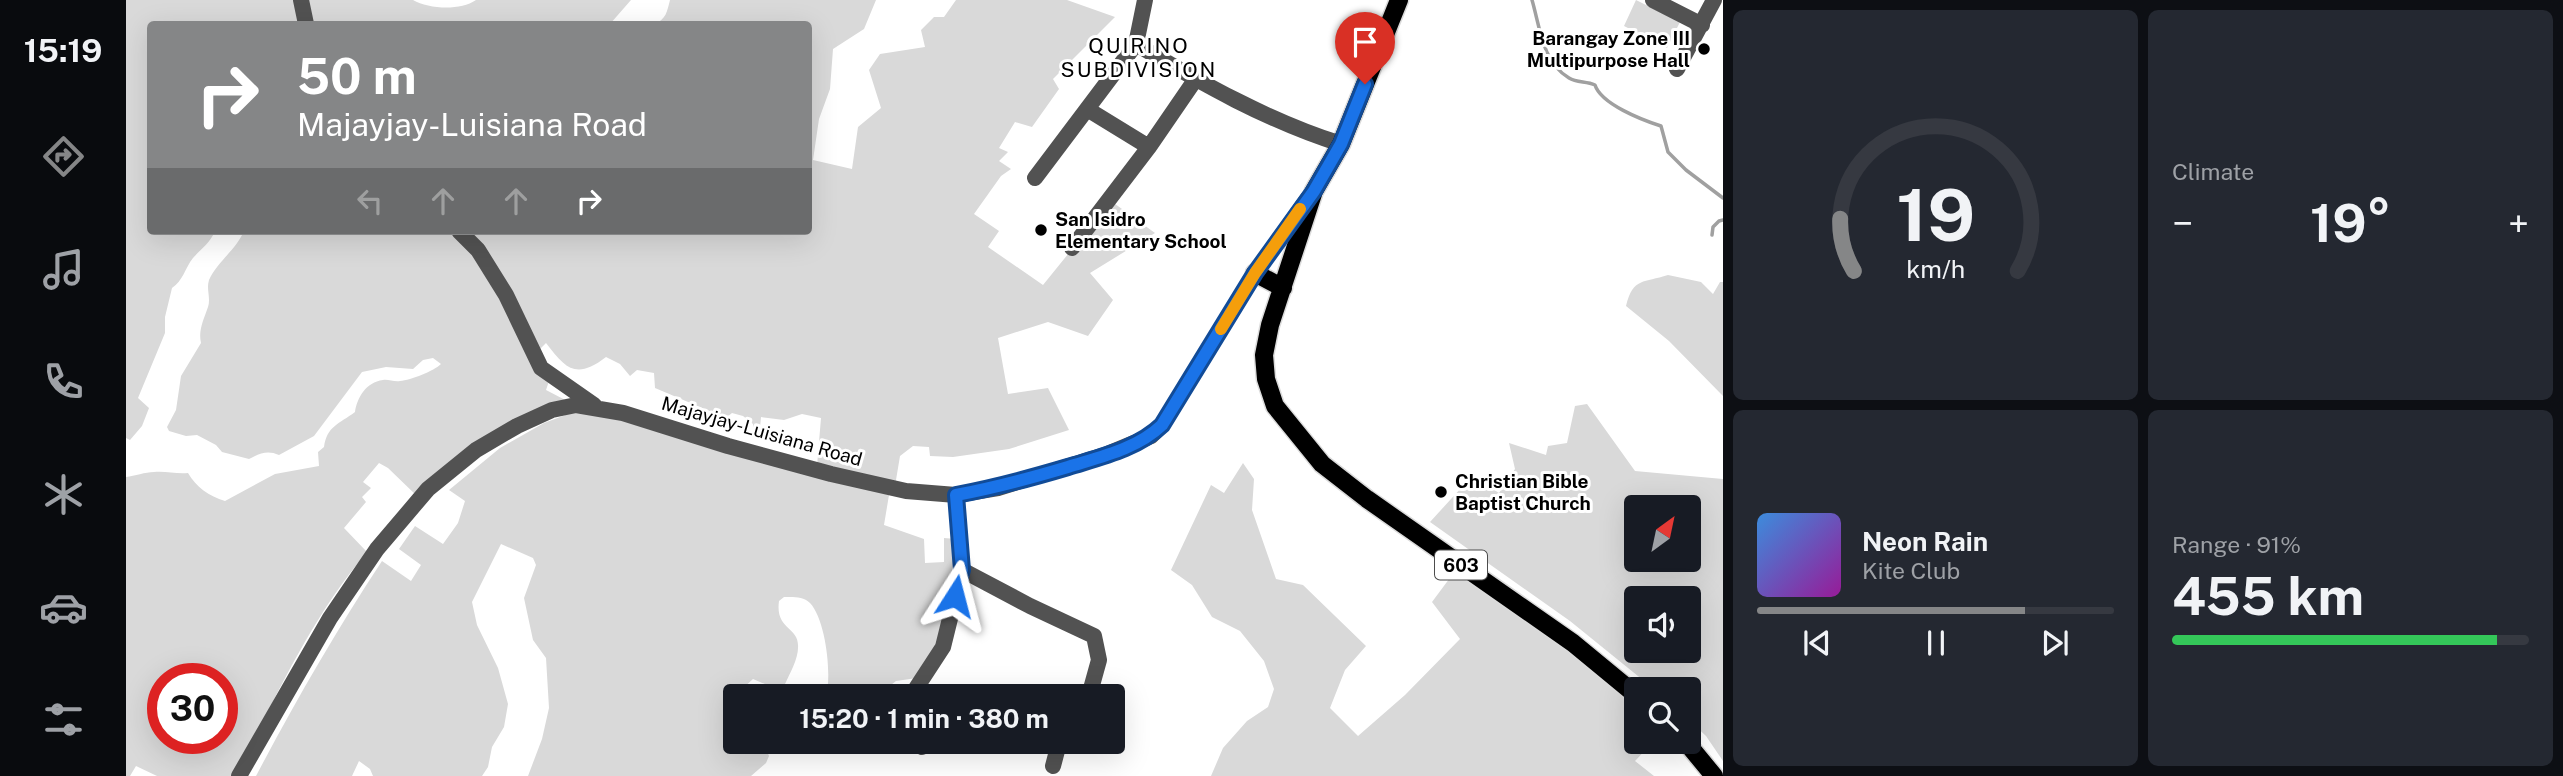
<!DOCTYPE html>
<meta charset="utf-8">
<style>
body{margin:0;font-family:"Public Sans",sans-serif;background:#242831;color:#f1f3f6;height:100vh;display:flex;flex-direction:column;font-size:26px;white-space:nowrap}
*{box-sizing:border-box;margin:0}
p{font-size:23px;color:#9ea1a6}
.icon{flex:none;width:38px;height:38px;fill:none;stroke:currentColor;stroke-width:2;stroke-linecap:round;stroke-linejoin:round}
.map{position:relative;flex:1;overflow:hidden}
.side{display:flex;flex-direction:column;gap:10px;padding:10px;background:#0d0f14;width:840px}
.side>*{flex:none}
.guide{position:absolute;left:21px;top:21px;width:665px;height:214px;border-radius:7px;box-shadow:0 7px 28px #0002;background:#858687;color:#fff;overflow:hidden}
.needle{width:46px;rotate:33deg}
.fabs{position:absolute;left:1498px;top:495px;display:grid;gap:14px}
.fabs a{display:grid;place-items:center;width:77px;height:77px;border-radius:7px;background:#171b24;box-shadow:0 7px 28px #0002;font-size:35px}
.speed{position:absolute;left:21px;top:663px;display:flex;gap:14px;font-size:35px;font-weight:700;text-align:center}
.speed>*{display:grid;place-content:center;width:91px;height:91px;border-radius:50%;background:#171b24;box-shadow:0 7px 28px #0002;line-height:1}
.speed .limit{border:10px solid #d22;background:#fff;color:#111}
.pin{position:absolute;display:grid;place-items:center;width:60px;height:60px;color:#fff;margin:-72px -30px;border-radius:50% 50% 50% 0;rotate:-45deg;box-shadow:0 0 7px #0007}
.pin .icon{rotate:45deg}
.me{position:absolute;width:77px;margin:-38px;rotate:9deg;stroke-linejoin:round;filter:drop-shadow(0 0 5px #0008)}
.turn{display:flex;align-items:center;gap:24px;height:147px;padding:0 35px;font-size:32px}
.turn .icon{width:91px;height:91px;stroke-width:2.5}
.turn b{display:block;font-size:49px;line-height:60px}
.lanes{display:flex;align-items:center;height:66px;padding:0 35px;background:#0003;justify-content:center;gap:35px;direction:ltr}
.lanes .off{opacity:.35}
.big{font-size:52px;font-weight:700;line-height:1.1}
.side .widget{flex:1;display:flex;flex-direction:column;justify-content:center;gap:10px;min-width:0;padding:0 24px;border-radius:10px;background:#242831}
.side .dial{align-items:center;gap:0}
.dial svg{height:182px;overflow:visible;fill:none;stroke:#363941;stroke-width:7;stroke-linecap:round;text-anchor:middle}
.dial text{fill:#f1f3f6;stroke:none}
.song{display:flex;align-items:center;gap:21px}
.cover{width:84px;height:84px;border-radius:10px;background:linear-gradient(135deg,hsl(210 70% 55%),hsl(300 70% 35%))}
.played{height:7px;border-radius:4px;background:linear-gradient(90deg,#858687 75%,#363941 75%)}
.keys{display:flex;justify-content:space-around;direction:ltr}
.heat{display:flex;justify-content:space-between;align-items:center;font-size:38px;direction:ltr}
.charge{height:10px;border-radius:5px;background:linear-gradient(90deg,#34c759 91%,#363941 0)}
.side .tiles{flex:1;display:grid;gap:10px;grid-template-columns:repeat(2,1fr)}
.trip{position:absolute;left:597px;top:684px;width:402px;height:70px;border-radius:7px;background:#171b24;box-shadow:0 7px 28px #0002;font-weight:700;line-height:70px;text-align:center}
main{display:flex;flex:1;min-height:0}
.tabs{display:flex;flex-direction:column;width:126px;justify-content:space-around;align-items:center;background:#090b0e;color:#9ea1a6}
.tabs .icon{width:49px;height:49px}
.tabs .selected{color:#858687}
.tabs b{font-size:32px;color:#f1f3f6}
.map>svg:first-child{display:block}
.green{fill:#d9d9d9;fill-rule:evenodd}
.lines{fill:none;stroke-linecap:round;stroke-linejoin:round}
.stream{stroke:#a0a0a0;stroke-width:3.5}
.major-casing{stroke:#dbdbdb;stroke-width:21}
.minor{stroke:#525252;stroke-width:16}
.major{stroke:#000;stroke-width:18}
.route-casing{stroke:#114b97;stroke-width:18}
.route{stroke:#1a73e8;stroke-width:12}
.slow{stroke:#f59e0b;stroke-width:12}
.poi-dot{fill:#000;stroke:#fff;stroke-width:2.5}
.labels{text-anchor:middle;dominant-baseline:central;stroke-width:6;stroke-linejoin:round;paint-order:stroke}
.shield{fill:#fff;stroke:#4c4c4c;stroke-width:2}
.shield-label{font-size:18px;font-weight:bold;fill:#000}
.poi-label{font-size:19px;font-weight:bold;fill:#000;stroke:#fff;text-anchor:start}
.street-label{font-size:19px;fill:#000;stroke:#fff}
.neighbourhood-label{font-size:21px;letter-spacing:2px;fill:#000;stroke:#fff}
</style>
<main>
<nav class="tabs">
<b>15:19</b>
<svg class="icon selected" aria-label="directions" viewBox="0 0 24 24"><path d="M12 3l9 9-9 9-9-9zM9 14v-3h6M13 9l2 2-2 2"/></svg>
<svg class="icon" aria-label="music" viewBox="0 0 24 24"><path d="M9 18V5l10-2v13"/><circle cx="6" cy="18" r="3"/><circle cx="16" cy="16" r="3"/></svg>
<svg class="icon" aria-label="phone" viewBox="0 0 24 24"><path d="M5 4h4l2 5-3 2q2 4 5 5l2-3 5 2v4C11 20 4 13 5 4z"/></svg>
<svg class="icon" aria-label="climate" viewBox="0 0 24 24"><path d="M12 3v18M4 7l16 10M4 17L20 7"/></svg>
<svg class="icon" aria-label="car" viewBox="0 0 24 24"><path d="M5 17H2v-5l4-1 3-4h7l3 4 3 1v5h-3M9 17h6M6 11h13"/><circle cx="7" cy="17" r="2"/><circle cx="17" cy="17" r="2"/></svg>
<svg class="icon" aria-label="filters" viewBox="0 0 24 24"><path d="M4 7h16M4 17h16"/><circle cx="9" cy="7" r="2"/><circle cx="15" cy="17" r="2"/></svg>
</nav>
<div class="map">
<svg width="1597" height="776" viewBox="0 0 1597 776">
<rect width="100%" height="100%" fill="#fff"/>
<!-- green -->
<path class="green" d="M0 0H287C303 9 334 11 350 0H505L484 24H24V231H89C84 243 75 249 67 258 59 268 57 281 46 288L39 317V333L12 398 23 408 16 426 4 440 0 438Z
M544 0H750L738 29 707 49 704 89 693 119 687 160 726 169 732 127 755 108 743 70 754 54 799 47 795 30 808 17H818L830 0H941L989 17 927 79 933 89 906 127 889 122 873 148 882 152 873 161 885 169 875 176 848 214 873 231 862 247 917 285 985 201 1029 233 964 273 987 300 962 336 922 322 872 338 882 394 922 388 943 430 883 449 827 457 804 456 803 447 787 446 774 456 769 486 691 466 695 418 676 414 658 420 635 417 634 428H627V424L617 416 606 413 600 418 529 388 528 373 511 370 504 376 494 364 480 357C450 380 440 369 420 343L405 358 423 381 420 390 445 403 420 410 292 497 262 468 253 463 237 482 245 488 236 497 240 502 218 528 241 552C184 619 149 699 109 776H31L10 766 4 776H0V477C9 476 19 472 28 472 40 471 50 474 62 473 70 487 83 496 99 501L149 474 193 466 192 452 198 447C201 426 213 424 229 412 231 398 240 382 257 380 262 379 268 382 274 381 285 380 308 371 315 364L307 358 297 360 287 369 260 367 236 372 188 436 153 455C142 450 134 453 123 459L96 452 90 445 71 435 60 436 43 431 41 427 50 410 55 376 75 343C72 330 78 319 82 307 85 298 80 289 83 280 91 262 110 250 118 231H682V24H529C540 19 541 12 544 0ZM37 679H96V738H37Z
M1510 0 1554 22 1541 48 1498 26Z
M1542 275 1575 282 1587 294 1594 282H1597V396L1543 341 1500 306C1507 277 1518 283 1542 275Z
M1461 404 1509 471 1597 479V761L1580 736 1563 720V690L1528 689 1444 621 1304 522 1346 476 1373 493 1389 469 1383 443 1420 455 1422 446 1441 443 1449 406ZM1510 508H1563V560H1510ZM1510 598H1563V651H1510Z
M445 413 480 414 763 495 758 525 798 539 799 563 818 562V538L830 539 825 579 813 642 791 678 770 681 751 696H700C706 676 700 620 684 603 677 596 667 597 658 597L653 601C649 629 672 627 672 645 673 658 664 673 659 684L648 688 627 679 615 690 613 696H609V742H637L643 756 640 763 625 776H402L416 739 423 708 420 658 407 640 398 598 410 565 407 558 375 544 346 602 351 625 372 668 382 704 378 727 366 747 362 767 356 776H247L244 769 233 761 226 776H130C169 702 210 631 256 561L285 581 295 565 273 549 289 526 317 544 332 523 339 501 323 490 374 448 418 423Z
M1117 463 1128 479 1126 510 1150 579 1177 585 1240 646 1219 670 1204 708 1232 736 1279 695 1334 639 1306 602 1335 563 1510 698V742H1527L1509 761 1528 776H1085L1097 748 1121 721 1142 707 1148 689 1138 661 1114 631 1086 617 1066 585 1045 570 1085 485 1098 493Z"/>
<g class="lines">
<!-- stream -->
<path class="stream" d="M1406 0C1414 27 1416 62 1443 78 1451 83 1460 81 1469 85 1475 104 1516 120 1535 126L1542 152 1560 170 1597 198
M1586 235 1587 227 1593 221 1597 220"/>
<defs>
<path id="major" d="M1273 0 1215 144 1188 191 1144 325 1138 355 1140 379 1149 406 1196 464 1241 499 1447 643 1510 695
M1129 273 1157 288
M1560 742 1588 776"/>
</defs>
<!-- major casing -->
<use href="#major" class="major-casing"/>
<!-- minor -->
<path class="minor" d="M175 0 180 24
M1527 0 1576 25
M1010 44C1075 83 1142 121 1215 144
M1551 69 1588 0
M961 109 1023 147
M909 178 1010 44 1019 0
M333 231 352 250 380 295 415 368 468 405
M946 248 1023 147 1069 80
M836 570 904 606 968 636 973 660 963 696
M785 696 817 647 836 570 830 495
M796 747 798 742
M927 766 932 747 937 742
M113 776 204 618 251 549 302 489 350 450 391 426 426 410 450 405 497 413 602 446 705 474 780 491 830 495 872 488 979 455 1025 436 1036 425 1129 273 1182 198"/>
<!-- major -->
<use href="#major" class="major"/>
</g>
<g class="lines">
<defs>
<path id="route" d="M829 596 836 570 830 495C868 488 905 478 942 467 974 457 1011 449 1036 425L1129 273 1188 191 1215 144 1239 84"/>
</defs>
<!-- route casing -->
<use href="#route" class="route-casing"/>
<!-- route -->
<use href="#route" class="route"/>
<!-- slow -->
<path class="slow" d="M1095 329 1129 273 1174 209"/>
</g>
<!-- markers -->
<g class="poi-dot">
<circle cx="1578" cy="49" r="7"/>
<circle cx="915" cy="230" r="7"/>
<circle cx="1315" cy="492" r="7"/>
</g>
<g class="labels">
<!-- shield labels -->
<rect class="shield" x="1309" y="550.5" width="52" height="29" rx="5"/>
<g class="shield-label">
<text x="1335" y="565">603</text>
</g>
<!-- poi labels -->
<g class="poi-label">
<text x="1564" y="38" text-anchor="end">Barangay Zone III<tspan x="1564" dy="22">Multipurpose Hall</tspan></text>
<text x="929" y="219">San Isidro<tspan x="929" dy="22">Elementary School</tspan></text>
<text x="1329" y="481">Christian Bible<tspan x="1329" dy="22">Baptist Church</tspan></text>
</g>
<!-- street labels -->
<g class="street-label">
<text transform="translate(636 431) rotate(16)">Majayjay-Luisiana Road</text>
</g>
<!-- neighbourhood labels -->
<g class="neighbourhood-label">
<text x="1013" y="45">QUIRINO<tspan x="1013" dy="24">SUBDIVISION</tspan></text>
</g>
</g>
</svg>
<div class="fabs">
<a><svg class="needle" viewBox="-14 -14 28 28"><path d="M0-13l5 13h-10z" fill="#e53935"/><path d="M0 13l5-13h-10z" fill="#9ea1a6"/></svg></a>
<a><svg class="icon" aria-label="sound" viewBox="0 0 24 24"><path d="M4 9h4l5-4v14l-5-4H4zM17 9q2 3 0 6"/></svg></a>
<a><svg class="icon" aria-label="search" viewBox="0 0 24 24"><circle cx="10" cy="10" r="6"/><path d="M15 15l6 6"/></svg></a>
</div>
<div class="speed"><div class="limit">30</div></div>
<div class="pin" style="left:1239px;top:84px;background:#d93025"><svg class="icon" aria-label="arrive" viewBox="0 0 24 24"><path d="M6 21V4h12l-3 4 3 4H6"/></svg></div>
<svg class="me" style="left:829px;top:596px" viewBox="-20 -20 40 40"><path d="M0-17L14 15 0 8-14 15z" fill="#1a73e8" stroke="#fff" stroke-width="4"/></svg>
<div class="trip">15:20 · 1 min · 380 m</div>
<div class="guide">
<div class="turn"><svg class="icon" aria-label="right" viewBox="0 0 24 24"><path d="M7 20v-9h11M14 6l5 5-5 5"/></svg><div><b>50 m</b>Majayjay-Luisiana Road</div></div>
<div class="lanes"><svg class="icon off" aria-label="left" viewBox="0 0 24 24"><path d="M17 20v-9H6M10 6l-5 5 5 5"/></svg><svg class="icon off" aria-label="ahead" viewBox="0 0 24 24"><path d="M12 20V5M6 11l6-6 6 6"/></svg><svg class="icon off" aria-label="ahead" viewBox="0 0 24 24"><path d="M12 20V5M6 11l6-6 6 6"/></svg><svg class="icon" aria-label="right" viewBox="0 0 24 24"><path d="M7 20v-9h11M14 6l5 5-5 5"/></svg></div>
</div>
</div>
<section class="side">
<div class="tiles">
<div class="widget dial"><svg viewBox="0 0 100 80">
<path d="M14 69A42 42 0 1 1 86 69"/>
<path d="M14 69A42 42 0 0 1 8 46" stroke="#858687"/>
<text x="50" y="56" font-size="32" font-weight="700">19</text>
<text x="50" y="72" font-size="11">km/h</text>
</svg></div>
<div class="widget"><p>Climate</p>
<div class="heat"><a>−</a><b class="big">19°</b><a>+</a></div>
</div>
<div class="widget">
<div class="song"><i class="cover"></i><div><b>Neon Rain</b><p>Kite Club</p></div></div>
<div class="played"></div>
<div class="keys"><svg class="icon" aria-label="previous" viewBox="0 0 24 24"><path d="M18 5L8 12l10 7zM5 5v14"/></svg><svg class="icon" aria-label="pause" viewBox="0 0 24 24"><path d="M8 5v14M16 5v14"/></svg><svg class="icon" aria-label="next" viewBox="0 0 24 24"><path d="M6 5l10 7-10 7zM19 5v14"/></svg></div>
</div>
<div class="widget"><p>Range · 91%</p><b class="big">455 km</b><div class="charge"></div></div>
</div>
</section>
</main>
